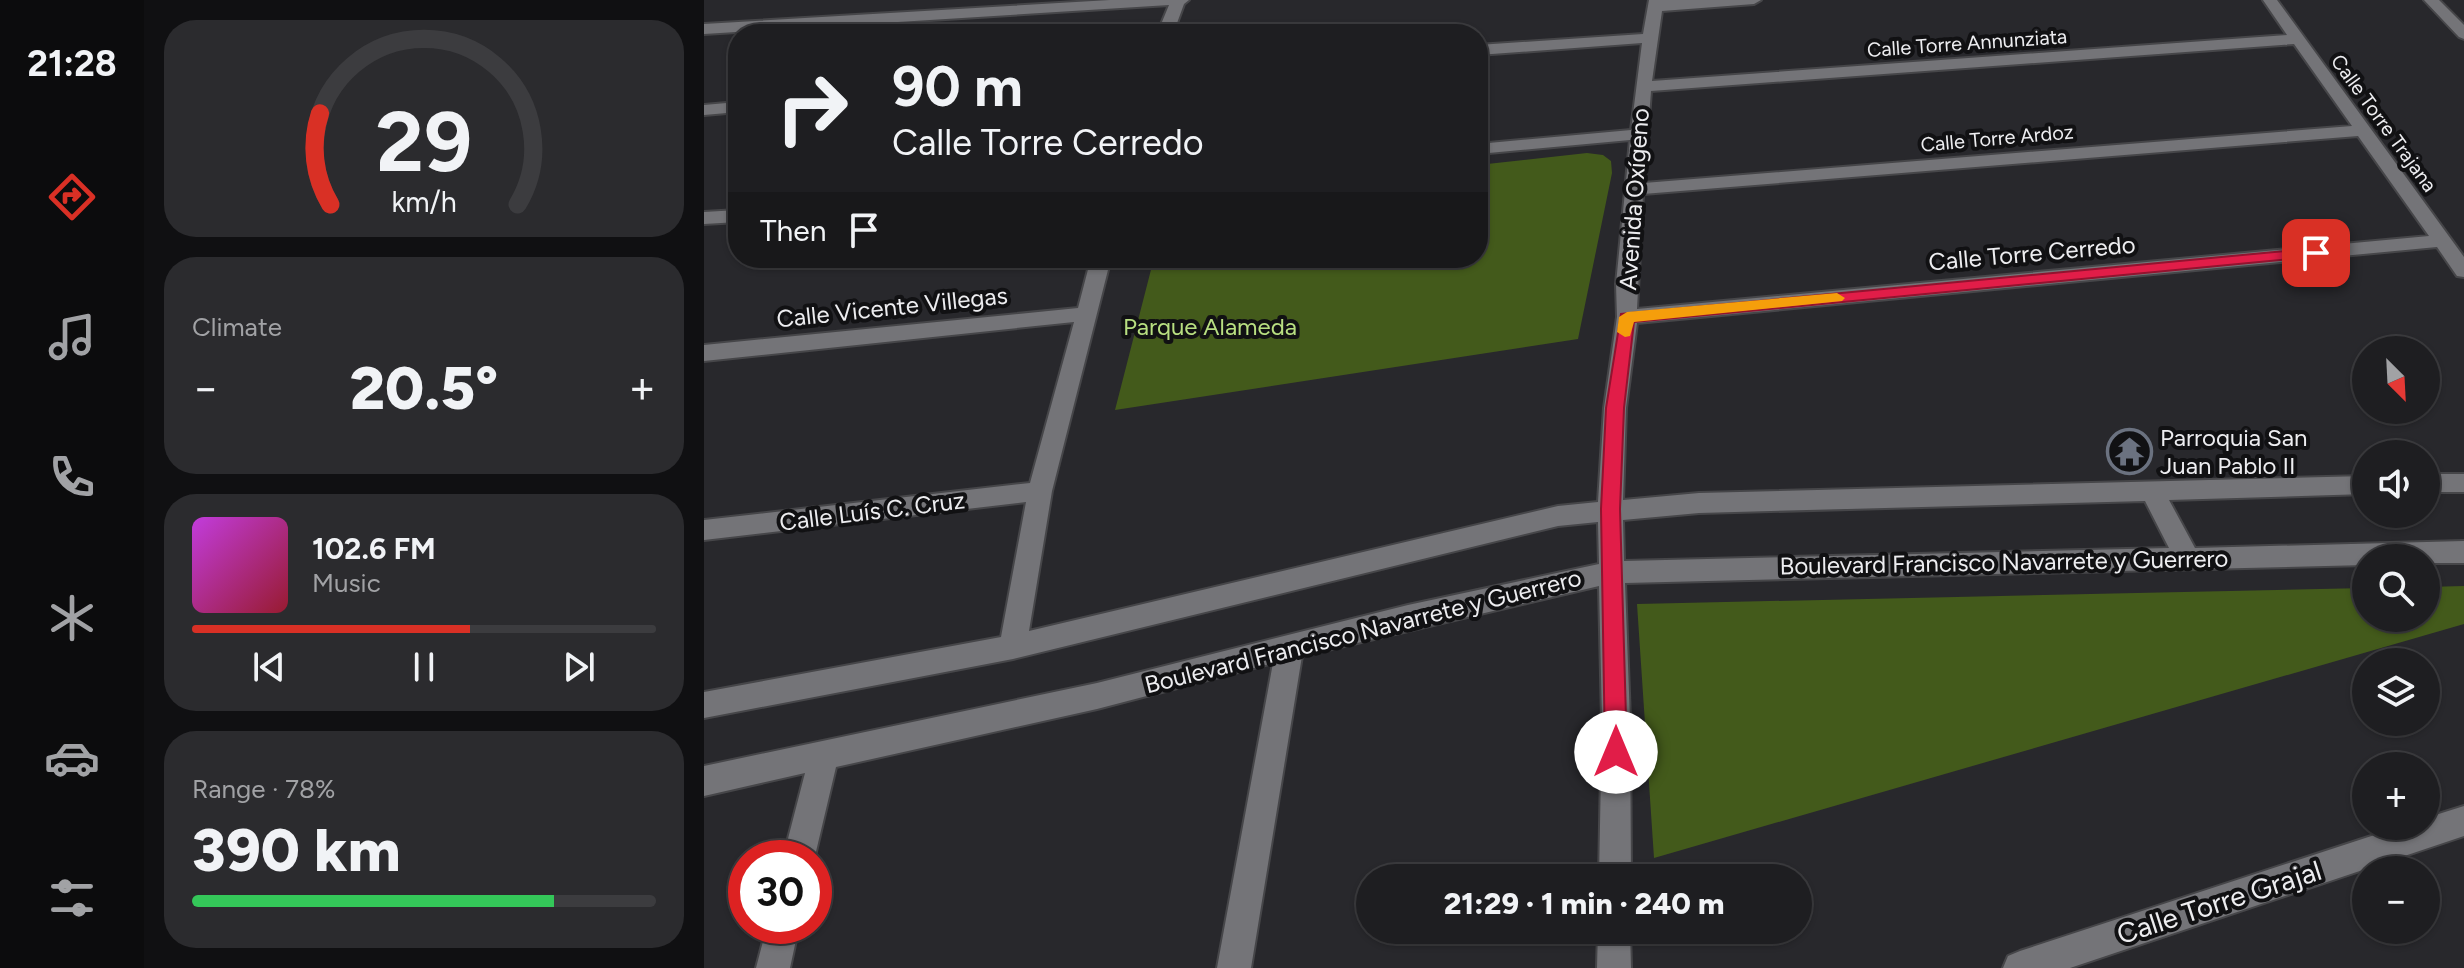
<!DOCTYPE html>
<meta charset="utf-8">
<style>
body{margin:0;font-family:Figtree,sans-serif;background:#2b2b2e;color:#f1f3f6;height:100vh;display:flex;flex-direction:column;font-size:30px;white-space:nowrap}
*{box-sizing:border-box;margin:0}
p{font-size:26px;color:#a1a2a5}
.icon{flex:none;width:44px;height:44px;fill:none;stroke:currentColor;stroke-width:2;stroke-linecap:round;stroke-linejoin:round}
.map{position:relative;flex:1;overflow:hidden}
.panel{display:flex;flex-direction:column;gap:20px;padding:20px;background:#101012;width:560px}
.panel>*{flex:none}
.top-card{position:absolute;left:24px;top:24px;width:760px;height:244px;border-radius:32px;box-shadow:0 2px 6px #0004,0 0 0 2px #3c3c3f;background:#1e1e21;color:#f1f3f6;overflow:hidden}
.needle{width:52px;rotate:156deg}
.tools{position:absolute;left:1648px;top:336px;display:grid;gap:16px}
.tools a{display:grid;place-items:center;width:88px;height:88px;border-radius:50%;background:#1e1e21;box-shadow:0 2px 6px #0004,0 0 0 2px #3c3c3f;font-size:40px}
.speed{position:absolute;left:24px;top:840px;display:flex;gap:16px;font-size:40px;font-weight:700;text-align:center}
.speed>*{display:grid;place-content:center;width:104px;height:104px;border-radius:50%;background:#1e1e21;box-shadow:0 2px 6px #0004,0 0 0 2px #3c3c3f;line-height:1}
.speed .limit{border:12px solid #d22;background:#fff;color:#111}
.pin{position:absolute;display:grid;place-items:center;width:68px;height:68px;color:#fff;margin:-34px;border-radius:16px;box-shadow:0 4px 12px #0006}
.me{position:absolute;width:88px;margin:-44px;rotate:0deg;stroke-linejoin:round;filter:drop-shadow(0 0 6px #0008)}
.turn{display:flex;align-items:center;gap:28px;height:168px;padding:0 32px;font-size:36px}
.turn .icon{width:104px;height:104px;stroke-width:2.5}
.turn b{display:block;font-size:56px;line-height:68px}
.then{display:flex;align-items:center;height:76px;padding:0 32px;background:#0003;gap:16px;font-size:30px}
.big{font-size:60px;font-weight:800;line-height:1.1}
.panel .tile{flex:1;display:flex;flex-direction:column;justify-content:center;gap:12px;min-width:0;padding:0 28px;border-radius:32px;background:#2b2b2e}
.panel .dial{align-items:center;gap:0}
.dial svg{height:208px;overflow:visible;fill:none;stroke:#3c3c3f;stroke-width:7;stroke-linecap:round;text-anchor:middle}
.dial text{fill:#f1f3f6;stroke:none}
.song{display:flex;align-items:center;gap:24px}
.cover{width:96px;height:96px;border-radius:12px;background:linear-gradient(135deg,hsl(290 70% 55%),hsl(350 70% 35%))}
.played{height:8px;border-radius:4px;background:linear-gradient(90deg,#d93025 60%,#3c3c3f 60%)}
.keys{display:flex;justify-content:space-around;direction:ltr}
.heat{display:flex;justify-content:space-between;align-items:center;font-size:44px;direction:ltr}
.charge{height:12px;border-radius:6px;background:linear-gradient(90deg,#34c759 78%,#3c3c3f 0)}
.trip{position:absolute;left:652px;top:864px;width:456px;height:80px;border-radius:40px;background:#1e1e21;box-shadow:0 2px 6px #0004,0 0 0 2px #3c3c3f;font-weight:800;line-height:80px;text-align:center}
main{display:flex;flex:1;min-height:0}
.dock{display:flex;flex-direction:column;width:144px;justify-content:space-around;align-items:center;background:#0c0c0d;color:#a1a2a5}
.dock .icon{width:56px;height:56px}
.dock .active{color:#d93025}
.dock b{font-size:36px;color:#f1f3f6}
.map>svg:first-child{display:block}
.green{fill:#435a1b}
.lines{fill:none;stroke-linecap:round;stroke-linejoin:round}
.minor-casing{stroke:#464649;stroke-width:4}
.minor{fill:#747478;fill-rule:evenodd}
.route{fill:#e11d48;stroke:#92132f;stroke-width:2}
.slow{fill:#f59e0b}
.labels{text-anchor:middle;dominant-baseline:central;stroke-width:8;stroke-linejoin:round;paint-order:stroke}
.far-street-label{font-size:20px;fill:#ededf0;stroke:#111113}
.street-label{font-size:24px;fill:#ededf0;stroke:#111113}
.park-label{font-size:24px;fill:#b8df81;stroke:#111113}
.poi-label{font-size:24px;fill:#ededf0;stroke:#111113;text-anchor:start}
.near-street-label{font-size:28px;fill:#ededf0;stroke:#111113}
</style>
<main>
<nav class="dock">
<b>21:28</b>
<svg class="icon active" aria-label="directions" viewBox="0 0 24 24"><path d="M12 3l9 9-9 9-9-9zM9 14v-3h6M13 9l2 2-2 2"/></svg>
<svg class="icon" aria-label="music" viewBox="0 0 24 24"><path d="M9 18V5l10-2v13"/><circle cx="6" cy="18" r="3"/><circle cx="16" cy="16" r="3"/></svg>
<svg class="icon" aria-label="phone" viewBox="0 0 24 24"><path d="M5 4h4l2 5-3 2q2 4 5 5l2-3 5 2v4C11 20 4 13 5 4z"/></svg>
<svg class="icon" aria-label="climate" viewBox="0 0 24 24"><path d="M12 3v18M4 7l16 10M4 17L20 7"/></svg>
<svg class="icon" aria-label="car" viewBox="0 0 24 24"><path d="M5 17H2v-5l4-1 3-4h7l3 4 3 1v5h-3M9 17h6M6 11h13"/><circle cx="7" cy="17" r="2"/><circle cx="17" cy="17" r="2"/></svg>
<svg class="icon" aria-label="filters" viewBox="0 0 24 24"><path d="M4 7h16M4 17h16"/><circle cx="9" cy="7" r="2"/><circle cx="15" cy="17" r="2"/></svg>
</nav>
<section class="panel">
<div class="tile dial"><svg viewBox="0 0 100 80">
<path d="M14 69A42 42 0 1 1 86 69"/>
<path d="M14 69A42 42 0 0 1 10 34" stroke="#d93025"/>
<text x="50" y="56" font-size="32" font-weight="700">29</text>
<text x="50" y="72" font-size="11">km/h</text>
</svg></div>
<div class="tile"><p>Climate</p>
<div class="heat"><a>−</a><b class="big">20.5°</b><a>+</a></div>
</div>
<div class="tile">
<div class="song"><i class="cover"></i><div><b>102.6 FM</b><p>Music</p></div></div>
<div class="played"></div>
<div class="keys"><svg class="icon" aria-label="previous" viewBox="0 0 24 24"><path d="M18 5L8 12l10 7zM5 5v14"/></svg><svg class="icon" aria-label="pause" viewBox="0 0 24 24"><path d="M8 5v14M16 5v14"/></svg><svg class="icon" aria-label="next" viewBox="0 0 24 24"><path d="M6 5l10 7-10 7zM19 5v14"/></svg></div>
</div>
<div class="tile"><p>Range · 78%</p><b class="big">390 km</b><div class="charge"></div></div>
</section>
<div class="map">
<svg width="1760" height="968" viewBox="0 0 1760 968">
<rect width="100%" height="100%" fill="#28282c"/>
<!-- green -->
<path class="green" d="M883 153 899 155 907 161 908 173 874 339 411 410 450 258H774V165Z
M1760 586V624L950 858 933 604 1662 588V618H1722V587Z"/>
<g class="lines">
<defs>
<path id="minor" d="M406 0H485L480 4 469 34H453L465 5 0 34V24Z
M945 0H1057L1050 4 958 11 948 81 1583 35 1559 0H1573L1760 257V277L1753 276 1733 247 933 323 922 408 919 500 995 493 1662 476V494L1465 500 1491 548 1760 541V563H1722V558H1662V565L921 583 926 720 927 878H895L898 720 895 586 598 656 547 968H513L569 663 393 709 132 767 110 860 79 858 101 773 0 796V766L393 683 704 605 895 564 894 522 854 526 309 659 0 718V692L297 637 322 502 0 540V520L326 483 370 322 0 361V345L374 308 387 258H407L348 491 325 631 854 506 894 502 900 408 913 317 912 284 926 140 774 154V144L927 130 938 43 774 55V45L939 34ZM1590 44 1648 126 940 183 947 91ZM1654 136 1725 236 933 309 939 194ZM1441 501 1465 548 920 561 919 520 995 513Z
M1720 0H1735L1760 25V39L1755 37Z
M34 102V112L0 115V105Z
M34 210V222L0 224V212Z
M1722 474H1760V492H1722Z
M1760 806V836L1366 968H1299L1304 956 1316 951 1698 826H1722V818Z
M63 926H95L86 968H52Z
M894 930H926L927 968H893Z"/>
</defs>
<!-- minor casing -->
<use href="#minor" class="minor-casing"/>
<!-- minor -->
<use href="#minor" class="minor"/>
</g>
<!-- route -->
<path class="route" d="M1612 248 1619 253 1617 256 930 322 920 408 916 509 923 752 920 759 912 762 904 759 901 752 897 509 902 408 917 314Z"/>
<!-- slow -->
<path class="slow" d="M1133 293 1141 298 1138 301 930 322 926 336 921 337 913 332 915 317 923 312Z"/>
<!-- icons -->
<defs>
<symbol id="temple-ring" viewBox="-11 -11 22 22"><circle r="9.5" fill="#111113" stroke="#6b7280" stroke-width="1.5"/><path d="M0-6L5-2H3V0L6.5 2.5H4V6H1.5V3h-3V6H-4V2.5H-6.5L-3 0V-2H-5Z" fill="#6b7280"/></symbol>
</defs>
<g fill-rule="evenodd">
<use href="#temple-ring" x="1400" y="426" width="51" height="51"/>
</g>
<g class="labels">
<!-- far-street labels -->
<g class="far-street-label">
<text transform="translate(1263 43) rotate(-4)">Calle Torre Annunziata</text>
<text transform="translate(1680 123) rotate(54)">Calle Torre Trajana</text>
<text transform="translate(1293 138) rotate(-5)">Calle Torre Ardoz</text>
</g>
<!-- street labels -->
<g class="street-label">
<text transform="translate(930 199) rotate(-86)">Avenida Oxígeno</text>
<text transform="translate(1328 253) rotate(-5)">Calle Torre Cerredo</text>
<text transform="translate(188 307) rotate(-6)">Calle Vicente Villegas</text>
<text transform="translate(168 511) rotate(-7)">Calle Luís C. Cruz</text>
<text transform="translate(1300 562) rotate(-1)">Boulevard Francisco Navarrete y Guerrero</text>
<text transform="translate(659 631) rotate(-14)">Boulevard Francisco Navarrete y Guerrero</text>
</g>
<!-- park labels -->
<g class="park-label">
<text x="506" y="326">Parque Alameda</text>
</g>
<!-- poi labels -->
<g class="poi-label">
<text x="1456" y="437">Parroquia San<tspan x="1456" dy="28">Juan Pablo II</tspan></text>
</g>
<!-- near-street labels -->
<g class="near-street-label">
<text transform="translate(1515 902) rotate(-18)">Calle Torre Grajal</text>
</g>
</g>
</svg>
<div class="tools">
<a><svg class="needle" viewBox="-14 -14 28 28"><path d="M0-13l5 13h-10z" fill="#e53935"/><path d="M0 13l5-13h-10z" fill="#a1a2a5"/></svg></a>
<a><svg class="icon" aria-label="sound" viewBox="0 0 24 24"><path d="M4 9h4l5-4v14l-5-4H4zM17 9q2 3 0 6"/></svg></a>
<a><svg class="icon" aria-label="search" viewBox="0 0 24 24"><circle cx="10" cy="10" r="6"/><path d="M15 15l6 6"/></svg></a>
<a><svg class="icon" aria-label="layers" viewBox="0 0 24 24"><path d="M12 4l9 5-9 5-9-5zM3 14l9 5 9-5"/></svg></a>
<a>+</a>
<a>−</a>
</div>
<div class="speed"><div class="limit">30</div></div>
<div class="pin" style="left:1612px;top:253px;background:#d93025"><svg class="icon" aria-label="arrive" viewBox="0 0 24 24"><path d="M6 21V4h12l-3 4 3 4H6"/></svg></div>
<svg class="me" style="left:912px;top:752px" viewBox="-20 -20 40 40"><circle r="19" fill="#fff"/><path d="M0-13L10 11 0 6-10 11z" fill="#e11d48"/></svg>
<div class="trip">21:29 · 1 min · 240 m</div>
<div class="top-card">
<div class="turn"><svg class="icon" aria-label="right" viewBox="0 0 24 24"><path d="M7 20v-9h11M14 6l5 5-5 5"/></svg><div><b>90 m</b>Calle Torre Cerredo</div></div>
<div class="then">Then<svg class="icon" aria-label="arrive" viewBox="0 0 24 24"><path d="M6 21V4h12l-3 4 3 4H6"/></svg></div>
</div>
</div>
</main>
